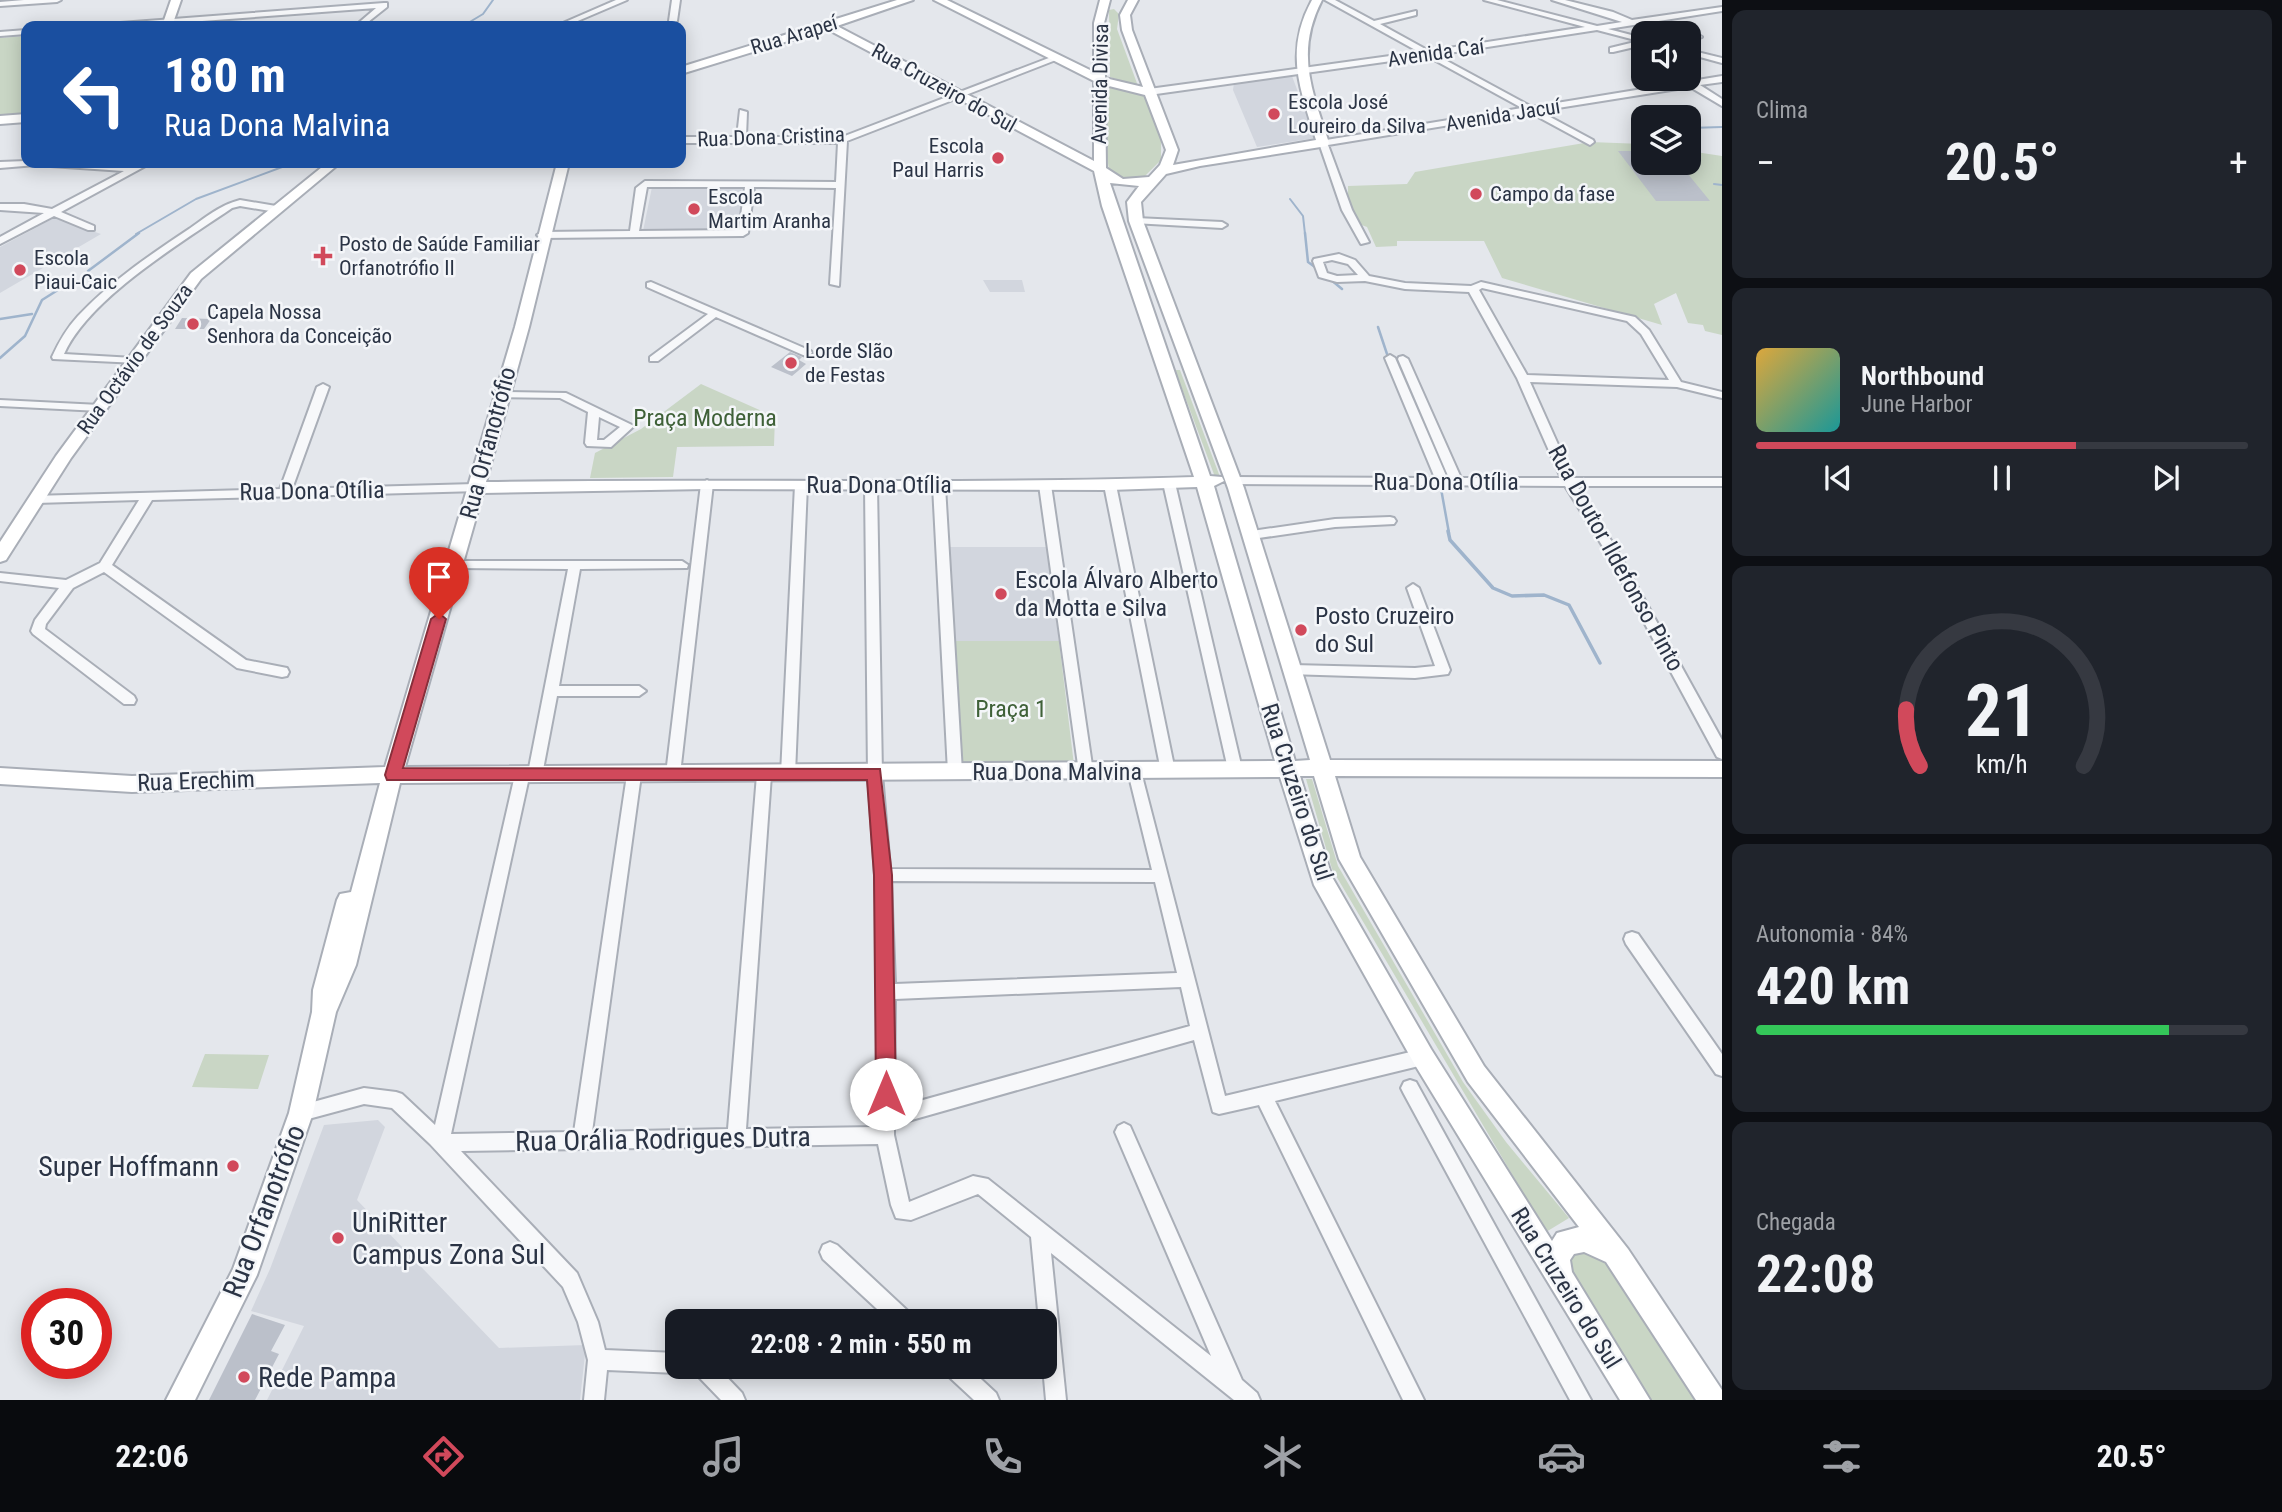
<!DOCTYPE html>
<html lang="pt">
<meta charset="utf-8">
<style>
body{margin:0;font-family:"Roboto Condensed",sans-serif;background:#20242c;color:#f1f3f6;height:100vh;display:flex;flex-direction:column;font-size:26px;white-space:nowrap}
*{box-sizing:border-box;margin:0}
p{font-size:23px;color:#9ea1a6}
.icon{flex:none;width:38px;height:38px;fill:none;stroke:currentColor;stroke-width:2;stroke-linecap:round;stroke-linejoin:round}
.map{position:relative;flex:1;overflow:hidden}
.side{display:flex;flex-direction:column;gap:10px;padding:10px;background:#0d0f14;width:560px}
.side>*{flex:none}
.banner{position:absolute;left:21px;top:21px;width:665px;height:147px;border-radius:14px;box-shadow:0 4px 18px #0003;background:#1a4fa0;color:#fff;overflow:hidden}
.controls{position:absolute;left:1631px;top:21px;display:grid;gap:14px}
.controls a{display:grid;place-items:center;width:70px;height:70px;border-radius:14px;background:#171b24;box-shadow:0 4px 18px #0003;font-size:35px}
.speed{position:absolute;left:21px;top:1288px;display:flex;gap:14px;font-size:35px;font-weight:700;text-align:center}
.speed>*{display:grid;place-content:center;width:91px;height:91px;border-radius:50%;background:#171b24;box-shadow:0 4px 18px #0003;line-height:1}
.speed .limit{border:10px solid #d22;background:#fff;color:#111}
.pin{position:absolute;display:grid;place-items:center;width:60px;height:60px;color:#fff;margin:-72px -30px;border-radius:50% 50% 50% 0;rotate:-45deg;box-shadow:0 0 7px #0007}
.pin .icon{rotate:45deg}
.me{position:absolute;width:77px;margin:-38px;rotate:0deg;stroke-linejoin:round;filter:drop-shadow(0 0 5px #0008)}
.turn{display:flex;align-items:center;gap:24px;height:147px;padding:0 28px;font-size:32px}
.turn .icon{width:91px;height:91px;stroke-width:2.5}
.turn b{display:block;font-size:49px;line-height:60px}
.big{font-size:52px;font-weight:700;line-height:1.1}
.side .card{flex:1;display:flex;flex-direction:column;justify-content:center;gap:10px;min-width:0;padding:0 24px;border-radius:14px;background:#20242c}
.side .dial{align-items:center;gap:0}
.dial svg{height:182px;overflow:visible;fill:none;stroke:#363941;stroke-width:7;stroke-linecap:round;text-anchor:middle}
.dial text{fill:#f1f3f6;stroke:none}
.song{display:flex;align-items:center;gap:21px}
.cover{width:84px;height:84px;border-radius:10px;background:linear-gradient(135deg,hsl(40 70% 55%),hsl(180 70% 35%))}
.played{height:7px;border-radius:4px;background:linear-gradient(90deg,#d1495b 65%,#363941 65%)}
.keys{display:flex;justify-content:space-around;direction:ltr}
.heat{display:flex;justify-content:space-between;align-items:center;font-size:38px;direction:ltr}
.charge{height:10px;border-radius:5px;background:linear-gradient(90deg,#34c759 84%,#363941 0)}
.trip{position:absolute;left:665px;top:1309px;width:392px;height:70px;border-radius:14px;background:#171b24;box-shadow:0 4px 18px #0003;font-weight:700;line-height:70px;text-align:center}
.dock{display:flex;height:112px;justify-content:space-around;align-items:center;background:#090b0e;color:#9ea1a6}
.dock .icon{width:49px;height:49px}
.dock .on{color:#d1495b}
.dock b{font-size:32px;color:#f1f3f6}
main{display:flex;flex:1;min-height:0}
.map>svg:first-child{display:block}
.built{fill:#d2d6de}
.green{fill:#c9d6c5}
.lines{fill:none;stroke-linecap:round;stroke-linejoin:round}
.stream-far2{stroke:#9fb4cc;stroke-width:2}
.stream-far1{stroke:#9fb4cc;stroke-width:2.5}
.stream{stroke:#9fb4cc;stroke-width:3.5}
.building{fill:#bbc0ca}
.street-casing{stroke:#a9aeb7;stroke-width:4}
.secondary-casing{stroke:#a9aeb7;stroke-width:4}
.street{fill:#f7f8fa;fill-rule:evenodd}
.secondary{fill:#fff;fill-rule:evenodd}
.route{fill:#d1495b;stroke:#882f3b;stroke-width:2}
.poi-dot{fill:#d1495b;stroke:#f4f6f9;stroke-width:2.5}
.labels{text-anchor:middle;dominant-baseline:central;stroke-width:5;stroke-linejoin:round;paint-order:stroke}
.far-street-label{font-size:21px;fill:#2b3445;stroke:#f4f6f9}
.far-poi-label{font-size:21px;fill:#2b3445;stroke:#f4f6f9;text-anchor:start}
.park-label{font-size:24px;fill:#3f6138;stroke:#f4f6f9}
.street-label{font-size:24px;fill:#2b3445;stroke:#f4f6f9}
.poi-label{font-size:24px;fill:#2b3445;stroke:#f4f6f9;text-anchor:start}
.near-street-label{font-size:28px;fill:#2b3445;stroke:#f4f6f9}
.near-poi-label{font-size:28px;fill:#2b3445;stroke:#f4f6f9;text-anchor:start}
</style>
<main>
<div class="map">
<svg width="1722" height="1400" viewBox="0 0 1722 1400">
<rect width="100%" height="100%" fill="#e4e7ec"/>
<!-- built -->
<path class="built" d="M1292 76 1315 138 1257 147 1233 90 1234 83Z
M652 187H742L738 230 643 231Z
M54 218 101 234 0 293V247Z
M983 280H1022L1025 292H990Z
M947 547H1047L1059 641H952Z
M378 1120 385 1127 357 1200 499 1348 586 1345 580 1400H267L304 1326 251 1311 270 1269 324 1125Z"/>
<!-- green -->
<path class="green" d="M1114 9 1119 14 1117 29 1138 86 1110 77 1109 10Z
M26 36V115L0 117V38Z
M1111 87 1145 96 1161 140V160L1142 179H1120L1109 170 1105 143 1109 89Z
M1590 142 1643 144V163H1689V151L1722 156V335L1705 331 1703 325 1688 323 1676 293 1654 304 1662 325 1502 278 1484 241H1397V246L1376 247 1367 227 1359 224 1348 197V186L1407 184 1415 172Z
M1175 370H1180L1220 477H1215Z
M701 384 775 417 774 446 677 447 673 477 590 478 595 453 641 429Z
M952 641H1059L1074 765H958Z
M1306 779H1312L1338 866 1463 1082 1506 1142 1569 1218 1546 1232 1332 869Z
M205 1054 269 1055 258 1089 192 1087Z
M1594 1251 1611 1266 1696 1400H1651L1569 1267 1573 1252Z"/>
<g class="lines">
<!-- stream-far2 -->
<path class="stream-far2" d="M463 26 483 14 493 0
M1689 128 1722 127
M1639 136 1643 135
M1714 184 1722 185
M1290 199 1303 216 1305 234
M136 234 196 199 293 163"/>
<!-- stream-far1 -->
<path class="stream-far1" d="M1305 233 1308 262 1319 270
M88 271 139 233
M1330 279 1342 289
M0 319 32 314
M1378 327 1389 360
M0 358 25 336 42 300 69 283
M1440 483 1449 533"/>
<!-- stream -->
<path class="stream" d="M1448 531 1450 540 1493 588 1512 596 1544 595 1569 605 1600 663"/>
</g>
<!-- building -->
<path class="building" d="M1618 151H1643V163H1679L1710 201H1656Z
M182 318 211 319 204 329H175Z
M790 352 802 357 799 360 806 364 798 371 792 376 771 367Z
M252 1314 285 1325 271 1351 279 1354 255 1400H209Z"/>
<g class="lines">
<defs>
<path id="street" d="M24 0H61L57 2 0 6V2Z
M616 0H627L566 26H556Z
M672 0H680L677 21 673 23 669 21Z
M1325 0H1335L1374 21 1416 11V15L1380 24 1429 51 1585 27 1484 0H1497L1597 26 1622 22 1552 0H1565L1613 12 1632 20 1722 7V11L1608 29 1643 38V45L1613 52H1610V48L1639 41 1597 30 1436 55 1532 107 1722 76V82L1700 85 1722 99V106L1690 87 1539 111 1593 140 1594 142 1590 145 1529 112 1328 145 1352 210 1369 242 1361 244 1342 210 1319 143 1320 141 1522 108 1427 56 1149 95 1145 92 1149 89 1419 52Z
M384 3H387V7L363 26H355L376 8 135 26H103L107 24Z
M1685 27 1702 37 1689 41V37L1691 36 1684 32H1658Z
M26 30V34L0 36V32Z
M1689 50 1722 58V63L1689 54Z
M1054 56 1061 58 847 141 839 286 830 284 836 188 754 187 748 233 743 236 542 238 537 235 542 232 630 231 636 188 645 181 836 182 838 143H681V137H737L740 110 747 112 746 137H842ZM647 187H745L739 230 639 231Z
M26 161V163L133 166 140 163H151L61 212 94 226V230H88L54 216 0 244V237L44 213 0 210V204H24L52 209 124 171 36 165 0 168V162Z
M240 200 276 206 281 209 276 212 240 206 232 208C181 243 89 298 64 354L134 358 138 359V363L53 359 52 357C59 342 66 329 78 316 110 282 150 255 189 229 205 218 220 205 240 200Z
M1136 218 1222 222 1227 225 1222 228 1133 223V219Z
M1339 254 1355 260 1369 276 1405 283 1471 286 1481 282 1635 317 1649 330 1681 382 1722 392V398L1677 387 1530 382 1573 478H1722V486H1577L1617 550 1722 740V759L1717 757 1605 550 1565 486 1230 484 1228 481 1230 478 1234 477 1435 478 1385 358 1390 355 1395 358 1447 478H1449L1398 359 1399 357 1403 356 1408 359 1461 478H1561L1517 378 1469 292 1405 289 1365 281 1337 282 1319 277 1313 261 1314 259ZM1332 260 1348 264 1358 275 1337 276 1327 273 1323 262ZM1482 288 1627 321 1641 334 1669 380 1527 375 1479 290Z
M651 282 811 351 812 353 807 356 803 355 716 317 658 361H650V357L708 314 647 287V283Z
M323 384 329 387 292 489 475 484 481 488 479 491 152 500 112 565 246 660 287 668 289 672 287 676 282 677 237 668 104 572 73 588 46 624 45 629 134 696 136 700 134 704H124L33 634 31 631 35 620 59 588 0 581V573L66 580 100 563 139 500 36 503 32 502 30 499 32 496 280 489 317 387Z
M501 392 566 393 634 426 611 447 587 446 585 443 588 412 560 398 497 397V393ZM599 417 620 427 604 440H597Z
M0 400 100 405 106 408 100 411 0 406Z
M1169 479 1175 483 1242 769 1240 773H1230L1228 769 1163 483Z
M707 480 713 484 680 774 678 778H668L666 774 701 484Z
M801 481 807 485 795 774 793 778H783L781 774 795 485Z
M1045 481 1051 485 1093 772 1091 776H1081L1079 772 1039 485Z
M1110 481 1116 485 1175 771 1173 775H1163L1161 771 1104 485Z
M871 482 877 486 882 774 890 869 1152 870 1128 772 1130 768H1140L1225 1096 1423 1049 1429 1051 1432 1057 1429 1063 1423 1065 1275 1101 1424 1400H1403L1259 1105 1219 1114 1213 1112 1194 1040 894 1125V1135L909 1202 973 1176 988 1179 1211 1356 1115 1132 1118 1126 1124 1123 1130 1126 1242 1380 1257 1393 1260 1400H1234L1051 1253 1066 1400H1046L1043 1367H1045V1321H1039L1031 1237 978 1194 911 1220 896 1218 891 1205 878 1144 461 1151 577 1273 598 1322 605 1350 677 1353V1367H685L684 1370 677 1373 607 1370 604 1400H584L588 1360 578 1322 563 1287 430 1144 392 1108 364 1104 301 1121 295 1119 292 1113 295 1107 364 1088 396 1092 402 1094 435 1125 515 775 517 771 522 769 528 773 568 569 455 568 450 567 449 564 450 561H682L688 565 687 568 580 569 559 686H639L646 691 639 696H557L542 775 540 779 535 781 529 777 451 1134 574 1132 627 775 629 771H639L641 775 592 1132 728 1129 757 775 759 771H769L771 775 746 1129 876 1127 879 992 875 875 868 774 865 486ZM891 881 1155 882 1177 973 895 984ZM1181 987 1190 1026 894 1108 895 999Z
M939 482 945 486 962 772 960 776H950L948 772 933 486Z
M1390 517 1394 518 1396 521 1394 524 1335 527 1252 539 1246 535 1252 531 1335 519Z
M1413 584 1419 588 1450 670 1448 674 1415 678 1288 674 1286 670 1288 666 1293 665 1415 668 1435 666 1407 588Z
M1632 932 1638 934 1722 1054V1076L1716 1074 1626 944 1624 939 1626 934Z
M1410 1080 1416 1082 1591 1400H1570L1404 1094 1401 1088 1404 1082Z
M830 1242 837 1245 911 1314 914 1321H890L823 1259 820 1252 823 1245Z
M693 1367H717L742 1393 745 1400H721L696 1374Z
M943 1367H968L996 1393 999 1400H974L946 1374Z"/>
<path id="secondary" d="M171 0H181L172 26H162Z
M897 0H913L837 26 1094 161V81L934 0H947L1094 72V23L1100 0H1110L1104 23 1105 78 1143 87 1122 30 1120 15 1128 0H1138L1130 15 1132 30 1178 150 1173 165 1316 140C1300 89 1284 51 1312 0H1322C1295 52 1312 91 1329 143L1327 146 1200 166 1166 174 1141 202 1143 221 1244 488 1330 760 1722 761V777L1335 776 1360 857 1484 1066 1628 1249 1722 1390V1400H1696L1606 1262 1584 1252 1574 1254 1570 1260 1572 1272 1650 1400H1620L1415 1065 1314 885 1280 777 400 783 356 965 336 1012 313 1113 257 1275 195 1400H166L233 1269 289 1113 312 1012 313 990 337 900 340 894 351 892 380 783 132 792 0 784V768L132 776 385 767 515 327 557 163H569L529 327 486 482C722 478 959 485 1194 477L1102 206 1094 171 827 29 681 74V67ZM1105 85 1145 95 1166 150 1160 165 1149 177 1123 179 1106 168ZM1110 183 1139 186 1127 202 1129 221 1228 488 1310 760 1295 761 1214 486 1224 481 1222 477 1210 476ZM1197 487 1275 761 405 767 483 493 707 489 1110 490ZM1300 776H1314L1339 859 1468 1082 1579 1227 1557 1233 1552 1241 1431 1049 1332 877Z
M26 114V122L0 124V116Z
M327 163H340L201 279 71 458 6 560 0 562V542L56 456 191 273Z"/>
</defs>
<!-- street casing -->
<use href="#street" class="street-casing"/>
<!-- secondary casing -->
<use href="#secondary" class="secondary-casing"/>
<!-- street -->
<use href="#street" class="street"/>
<!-- secondary -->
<use href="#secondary" class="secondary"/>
</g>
<!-- route -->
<path class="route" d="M439 613 446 619 403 768 880 769 892 875 896 1094 893 1101 886 1103 879 1101 876 1094 874 875 867 780H387L385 775 431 619Z"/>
<!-- markers -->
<g class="poi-dot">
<circle cx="1274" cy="114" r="7"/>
<circle cx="998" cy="158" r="7"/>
<circle cx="1476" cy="194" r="7"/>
<circle cx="694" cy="209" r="7"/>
<path d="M319.5 245.5h7v7h7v7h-7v7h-7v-7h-7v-7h7z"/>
<circle cx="20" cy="270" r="7"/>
<circle cx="193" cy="324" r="7"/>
<circle cx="791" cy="363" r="7"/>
<circle cx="1001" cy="594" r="7"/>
<circle cx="1301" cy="630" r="7"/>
<circle cx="233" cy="1166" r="7"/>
<circle cx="338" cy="1238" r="7"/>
<circle cx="244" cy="1377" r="7"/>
</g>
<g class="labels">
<!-- far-street labels -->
<g class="far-street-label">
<text transform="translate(794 35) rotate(-17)">Rua Arapeí</text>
<text transform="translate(1436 53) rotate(-8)">Avenida Caí</text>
<text transform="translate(1100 84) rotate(-89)">Avenida Divisa</text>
<text transform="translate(944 88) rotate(29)">Rua Cruzeiro do Sul</text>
<text transform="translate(1503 115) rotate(-9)">Avenida Jacuí</text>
<text transform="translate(771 137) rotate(-2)">Rua Dona Cristina</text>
<text transform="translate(135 359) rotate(-54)">Rua Octávio de Souza</text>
</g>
<!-- far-poi labels -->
<g class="far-poi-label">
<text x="1288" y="102">Escola José<tspan x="1288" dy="24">Loureiro da Silva</tspan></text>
<text x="984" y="146" text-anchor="end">Escola<tspan x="984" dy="24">Paul Harris</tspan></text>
<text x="1490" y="194">Campo da fase</text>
<text x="708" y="197">Escola<tspan x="708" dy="24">Martim Aranha</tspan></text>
<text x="339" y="244">Posto de Saúde Familiar<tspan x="339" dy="24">Orfanotrófio II</tspan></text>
<text x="34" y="258">Escola<tspan x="34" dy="24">Piaui-Caic</tspan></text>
<text x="207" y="312">Capela Nossa<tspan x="207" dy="24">Senhora da Conceição</tspan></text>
<text x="805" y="351">Lorde Slão<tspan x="805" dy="24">de Festas</tspan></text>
</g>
<!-- park labels -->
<g class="park-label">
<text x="705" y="418">Praça Moderna</text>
<text x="1011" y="709">Praça 1</text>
</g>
<!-- street labels -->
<g class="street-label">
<text transform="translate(488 443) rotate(-75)">Rua Orfanotrófio</text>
<text x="1446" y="482">Rua Dona Otília</text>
<text x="879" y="485">Rua Dona Otília</text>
<text transform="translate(312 491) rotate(-1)">Rua Dona Otília</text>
<text transform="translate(1616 558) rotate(61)">Rua Doutor Ildefonso Pinto</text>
<text x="1057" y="772">Rua Dona Malvina</text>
<text transform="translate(196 781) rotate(-2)">Rua Erechim</text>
<text transform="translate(1297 792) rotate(72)">Rua Cruzeiro do Sul</text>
<text transform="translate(1566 1288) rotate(58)">Rua Cruzeiro do Sul</text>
</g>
<!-- poi labels -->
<g class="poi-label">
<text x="1015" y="580">Escola Álvaro Alberto<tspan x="1015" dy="28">da Motta e Silva</tspan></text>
<text x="1315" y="616">Posto Cruzeiro<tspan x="1315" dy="28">do Sul</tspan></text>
</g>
<!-- near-street labels -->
<g class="near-street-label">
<text transform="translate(663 1139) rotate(-1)">Rua Orália Rodrigues Dutra</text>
<text transform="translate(264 1211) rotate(-69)">Rua Orfanotrófio</text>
</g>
<!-- near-poi labels -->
<g class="near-poi-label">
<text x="219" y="1166" text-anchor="end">Super Hoffmann</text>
<text x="352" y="1222">UniRitter<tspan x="352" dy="32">Campus Zona Sul</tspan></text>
<text x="258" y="1377">Rede Pampa</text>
</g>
</g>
</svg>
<div class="controls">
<a><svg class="icon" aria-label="sound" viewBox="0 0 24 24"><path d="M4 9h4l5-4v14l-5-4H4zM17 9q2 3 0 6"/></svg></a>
<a><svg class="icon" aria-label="layers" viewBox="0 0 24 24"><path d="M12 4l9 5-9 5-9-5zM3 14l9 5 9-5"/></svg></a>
</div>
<div class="speed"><div class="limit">30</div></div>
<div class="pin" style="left:439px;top:619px;background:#d93025"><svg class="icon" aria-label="arrive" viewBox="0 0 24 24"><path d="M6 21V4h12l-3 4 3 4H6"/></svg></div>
<svg class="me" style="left:886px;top:1094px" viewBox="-20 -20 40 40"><circle r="19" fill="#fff"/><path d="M0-13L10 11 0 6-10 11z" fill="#d1495b"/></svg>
<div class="trip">22:08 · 2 min · 550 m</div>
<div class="banner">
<div class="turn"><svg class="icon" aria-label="left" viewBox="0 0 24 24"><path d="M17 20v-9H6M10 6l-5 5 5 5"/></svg><div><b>180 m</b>Rua Dona Malvina</div></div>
</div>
</div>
<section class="side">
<div class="card"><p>Clima</p>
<div class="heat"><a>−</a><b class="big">20.5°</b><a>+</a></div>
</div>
<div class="card">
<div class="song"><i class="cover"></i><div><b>Northbound</b><p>June Harbor</p></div></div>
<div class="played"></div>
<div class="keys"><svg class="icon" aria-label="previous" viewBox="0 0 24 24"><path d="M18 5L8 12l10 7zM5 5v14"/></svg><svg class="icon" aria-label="pause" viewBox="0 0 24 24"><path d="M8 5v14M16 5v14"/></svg><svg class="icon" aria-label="next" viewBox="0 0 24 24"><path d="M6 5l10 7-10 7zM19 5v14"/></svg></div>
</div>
<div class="card dial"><svg viewBox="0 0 100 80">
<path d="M14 69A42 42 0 1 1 86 69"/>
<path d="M14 69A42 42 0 0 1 8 44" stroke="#d1495b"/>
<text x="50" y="56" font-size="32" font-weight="700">21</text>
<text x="50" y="72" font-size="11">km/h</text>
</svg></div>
<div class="card"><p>Autonomia · 84%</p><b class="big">420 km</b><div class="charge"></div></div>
<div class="card"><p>Chegada</p><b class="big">22:08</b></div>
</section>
</main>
<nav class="dock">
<b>22:06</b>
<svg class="icon on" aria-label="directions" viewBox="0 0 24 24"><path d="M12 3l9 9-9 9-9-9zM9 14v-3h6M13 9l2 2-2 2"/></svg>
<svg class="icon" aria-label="music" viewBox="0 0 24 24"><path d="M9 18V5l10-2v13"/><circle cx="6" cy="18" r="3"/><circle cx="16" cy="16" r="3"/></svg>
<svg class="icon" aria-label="phone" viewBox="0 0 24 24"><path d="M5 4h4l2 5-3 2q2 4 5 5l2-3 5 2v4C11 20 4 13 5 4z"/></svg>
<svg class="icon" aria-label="climate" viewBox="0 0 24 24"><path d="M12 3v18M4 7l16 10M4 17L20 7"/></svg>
<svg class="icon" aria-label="car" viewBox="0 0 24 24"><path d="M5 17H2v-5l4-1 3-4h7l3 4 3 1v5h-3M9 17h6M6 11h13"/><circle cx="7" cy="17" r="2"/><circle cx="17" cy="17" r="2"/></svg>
<svg class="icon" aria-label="filters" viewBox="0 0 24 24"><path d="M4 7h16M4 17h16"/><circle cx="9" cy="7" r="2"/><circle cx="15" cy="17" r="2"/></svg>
<b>20.5°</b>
</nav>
